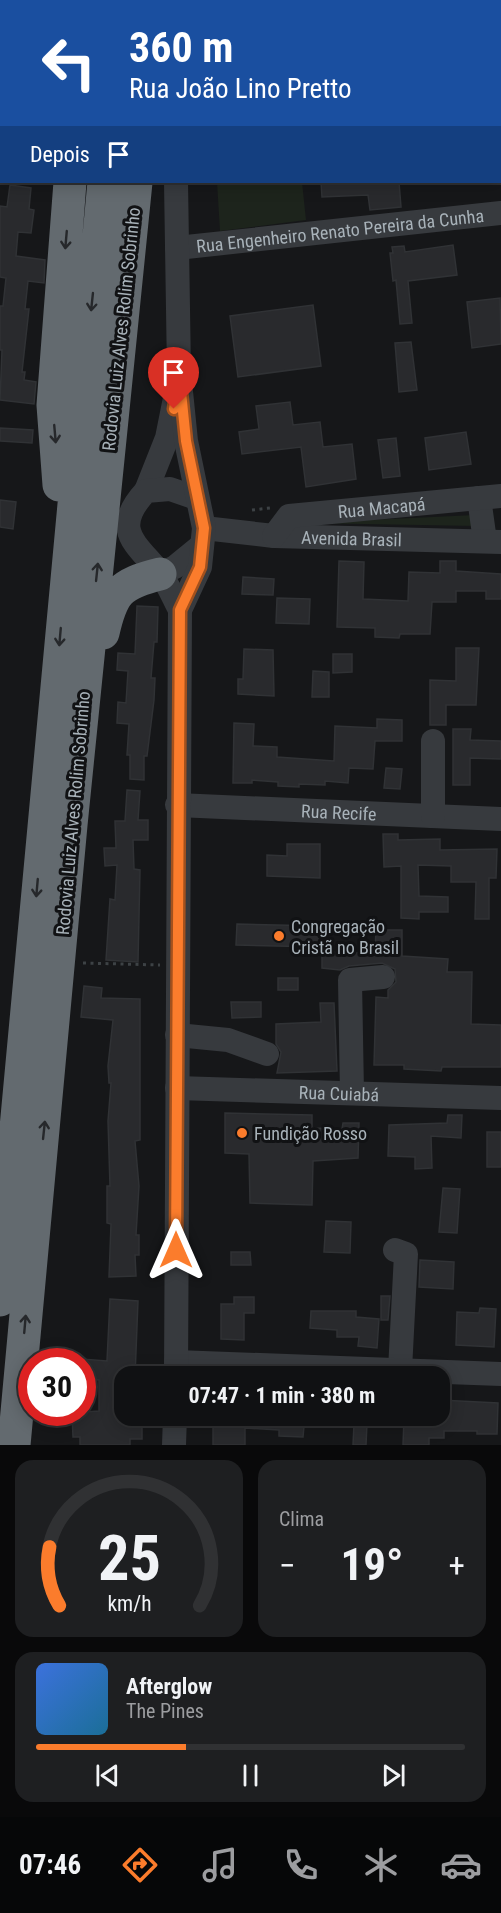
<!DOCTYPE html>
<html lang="pt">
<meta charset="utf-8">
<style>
body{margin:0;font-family:"Roboto Condensed",sans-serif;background:#1e1f21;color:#f1f3f6;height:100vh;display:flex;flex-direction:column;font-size:22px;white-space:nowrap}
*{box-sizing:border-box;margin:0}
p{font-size:20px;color:#9c9da0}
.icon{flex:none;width:33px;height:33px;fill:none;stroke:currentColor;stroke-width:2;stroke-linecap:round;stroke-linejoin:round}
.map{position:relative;height:1445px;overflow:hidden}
.details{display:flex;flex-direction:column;gap:15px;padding:15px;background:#09090a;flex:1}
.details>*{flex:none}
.top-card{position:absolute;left:0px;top:0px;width:501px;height:183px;box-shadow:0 3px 15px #0003,0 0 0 2px #303133;background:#1a4fa0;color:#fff;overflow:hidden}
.speed{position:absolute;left:18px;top:1348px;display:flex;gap:12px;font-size:30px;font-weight:700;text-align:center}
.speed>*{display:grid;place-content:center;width:78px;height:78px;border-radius:50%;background:#101113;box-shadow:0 3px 15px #0003,0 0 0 2px #303133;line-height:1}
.speed .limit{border:9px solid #d22;background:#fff;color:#111}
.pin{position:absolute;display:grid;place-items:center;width:51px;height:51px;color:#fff;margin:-62px -26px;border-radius:50% 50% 50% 0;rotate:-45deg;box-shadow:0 0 6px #0007}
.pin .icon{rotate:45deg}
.me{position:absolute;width:66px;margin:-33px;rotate:0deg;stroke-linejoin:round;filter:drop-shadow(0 0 4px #0008)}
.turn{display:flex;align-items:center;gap:21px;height:126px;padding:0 30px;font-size:27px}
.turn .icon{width:78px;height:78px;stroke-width:2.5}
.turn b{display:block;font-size:42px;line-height:51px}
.then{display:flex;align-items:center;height:57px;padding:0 30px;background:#0003;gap:12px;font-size:22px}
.big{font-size:45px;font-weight:700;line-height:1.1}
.details .tile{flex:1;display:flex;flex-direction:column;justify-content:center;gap:9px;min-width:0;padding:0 21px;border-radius:18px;background:#1e1f21}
.details .dial{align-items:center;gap:0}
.dial svg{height:156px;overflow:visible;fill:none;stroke:#303133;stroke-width:7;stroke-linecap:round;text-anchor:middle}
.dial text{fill:#f1f3f6;stroke:none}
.song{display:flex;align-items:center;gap:18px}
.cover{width:72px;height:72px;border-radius:9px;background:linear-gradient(135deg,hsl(220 70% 55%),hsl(200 70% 35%))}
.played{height:6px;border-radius:3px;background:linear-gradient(90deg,#fb7c2c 35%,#303133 35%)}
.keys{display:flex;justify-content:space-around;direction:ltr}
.heat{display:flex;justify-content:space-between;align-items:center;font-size:33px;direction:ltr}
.details .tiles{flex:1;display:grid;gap:15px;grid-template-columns:1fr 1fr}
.tile:last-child{grid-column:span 2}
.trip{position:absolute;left:114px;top:1366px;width:336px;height:60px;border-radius:18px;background:#101113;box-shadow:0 3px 15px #0003,0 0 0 2px #303133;font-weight:700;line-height:60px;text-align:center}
.menu{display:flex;height:96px;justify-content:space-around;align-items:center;background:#060708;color:#9c9da0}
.menu .icon{width:42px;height:42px}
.menu .current{color:#fb7c2c}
.menu b{font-size:27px;color:#f1f3f6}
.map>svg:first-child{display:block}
.green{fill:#1d241c}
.building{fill:#292a2d;stroke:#303235;stroke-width:1.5}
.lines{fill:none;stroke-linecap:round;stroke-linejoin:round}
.path{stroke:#3d4245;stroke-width:3;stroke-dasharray:3 4.5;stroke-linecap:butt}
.minor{stroke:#373a3e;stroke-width:24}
.highway{stroke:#636a6f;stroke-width:33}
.oneway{stroke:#26282b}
.route-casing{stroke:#a3511d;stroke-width:15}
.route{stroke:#fb7c2c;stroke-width:10}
.poi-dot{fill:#fb7c2c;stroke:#111214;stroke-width:2}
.labels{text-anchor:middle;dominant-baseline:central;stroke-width:6;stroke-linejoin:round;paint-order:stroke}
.street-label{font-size:18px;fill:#a8b2b9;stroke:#111214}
.poi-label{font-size:18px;fill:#a8b2b9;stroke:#111214;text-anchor:start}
</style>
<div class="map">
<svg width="501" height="1445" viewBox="0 0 501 1445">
<rect width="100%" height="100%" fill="#161719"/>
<!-- green -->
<path class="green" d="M217 182H302L306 220 220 231Z
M475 515 477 526 306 523Z"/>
<!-- building -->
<path class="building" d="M321 182H399L401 207 370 210 368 195 322 197Z
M10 185 31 188 29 209 34 210 31 233 18 232 16 256 45 260 44 283 28 281 25 309H29L22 372H25L24 380 36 382 34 404 0 400 2 350H0V306H3L6 278 0 277V206L7 207Z
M453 245 457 275 408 281 412 323 400 324 396 280 393 281 390 253H393L392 247 404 246 405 252Z
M500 298 501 344 472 348 467 302Z
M313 305 321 366 238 377 230 316Z
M411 342 417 390 399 392 395 343Z
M290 402 293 425 320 422 323 447 352 444 356 479 306 487 301 447 242 454 239 432 259 429 256 406Z
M0 428 33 430 32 443 0 441Z
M466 432 471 464 429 470 425 438Z
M396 438 400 476 383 478 378 440Z
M0 500 16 502 13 529 0 527Z
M339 561 364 562 363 599 408 601 409 572 440 573V561H456V571L501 574V599H486V591H456V602H432L430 634H400L399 638 375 637V628L337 627Z
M243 577 274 579 273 595 242 594Z
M277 598 310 599 309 624 276 623Z
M137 606 158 607 157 642H154L151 678H155L154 700 147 756H144V780L130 779V755H127L129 724 117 723 118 702 126 703 128 671 117 670 118 653 135 654Z
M456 648H479L476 705H446V725H430V680L456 681Z
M244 649 273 650 274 696 238 694V679H243Z
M333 654H352V672L333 673Z
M313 671 329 672V697H312Z
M377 719 402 720V741H375L373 769 349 768 348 783 325 781V785L299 784V787L278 786V782L252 780V783H233L234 723 254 724 253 746 277 747V757L334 761 335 726 377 728Z
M453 729H471L470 740 501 741V759L470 758V785H453Z
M386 768 402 769 400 789 384 788Z
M127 790 140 791 138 820H148V840H133L134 869 140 870 138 962 106 960 110 899 115 900 117 865 105 866 104 848H116L115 821H125Z
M383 834H398V840L440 839V850L497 849 496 878H489V919H475L476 882H451V866L418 865 419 896 448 897V912H419V919L401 918V866L384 867Z
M287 844H320V878L267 876V855L287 856Z
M237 924 321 926 320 947 236 945Z
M376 930H402V956L448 959 447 972H472L471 1024 501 1025V1067H442L441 1071 404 1069V1065H374L376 997 388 998V990L396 982 395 969 382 963 349 966 340 970 322 968V952L375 953Z
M278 978H298V990H278Z
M84 986 102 988 101 998 140 999V1140L135 1141 139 1186 136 1235H139V1255H135L136 1276 109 1277 111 1224 107 1223V1186H110L108 1121 111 1083H109L108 1066 113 1020 81 1017Z
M231 1002H261V1017L232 1018Z
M320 1003H334L337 1071 277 1073 281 1052 276 1044V1024L321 1022Z
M225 1113 312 1115V1128L342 1129 343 1123H359L358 1158 313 1161 312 1205 250 1203 249 1154 225 1153Z
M448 1115H462L461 1138 431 1136 432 1168 415 1169V1157L388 1156 389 1125 447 1123Z
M487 1132H501V1167H487Z
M443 1188 460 1189 457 1233 439 1232Z
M326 1221 351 1222 350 1253 324 1252Z
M231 1252H250L251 1265H231Z
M420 1260 454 1262 453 1289 419 1287Z
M381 1296H390L388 1320H381Z
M234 1297H254V1313H244V1340L221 1339V1304H234Z
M110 1299 138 1301 135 1377H124V1416H142V1439H130V1445H80V1437H73L72 1413 99 1411V1380L82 1378V1359L107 1361Z
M480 1308 496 1309 494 1347 456 1345 457 1312 479 1313Z
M311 1311H356V1317L379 1319 377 1348 358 1346 359 1337H337V1330L310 1328Z
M440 1400 498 1403 497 1434H477V1431H444V1438H429V1445H403L404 1418 440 1416Z
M213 1416H305L303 1437 279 1436V1430L245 1428V1445H213Z
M354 1424H367L366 1445H353Z"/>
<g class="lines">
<!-- path -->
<path class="path" d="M252 510 270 508
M83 963 160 965"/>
<!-- minor -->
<g class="minor">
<path d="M184 2V0"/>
<path id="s1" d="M177 248 501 213"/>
<path d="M146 491 167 438 175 398"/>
<path d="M479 498 485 541"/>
<path id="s2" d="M204 528 274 536 501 542"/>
<path id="s3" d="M274 536 289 516 501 496"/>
<path d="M160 574 175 567 202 545"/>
<path d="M180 610C174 599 168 584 160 573 136 543 110 530 146 491L170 489 196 498"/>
<path id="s4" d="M177 805 501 819"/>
<path d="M433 816V741"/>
<path d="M177 1035 228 1040 267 1054"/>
<path id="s5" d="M177 1088 501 1098"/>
<path d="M352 1093 350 980 383 977"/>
<path d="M395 1250 406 1254 400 1370"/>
<path d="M176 1362 501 1374"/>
<path d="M176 1377 180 610 200 567 204 528 186 441 179 372 176 182"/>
<path d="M174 1445 175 1416"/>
</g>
<!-- highway -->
<path class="highway" d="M84 2V0
M114 2V0
M150 2V0
M59 485 53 405 70 182
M103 633C112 593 119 584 160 574
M0 1300 104 182
M14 1445 71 825 136 182"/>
</g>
<!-- one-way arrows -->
<defs><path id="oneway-shaft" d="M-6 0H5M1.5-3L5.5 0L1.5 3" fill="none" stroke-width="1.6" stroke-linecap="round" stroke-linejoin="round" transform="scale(1.5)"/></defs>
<g class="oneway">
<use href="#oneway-shaft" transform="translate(66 240) rotate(95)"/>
<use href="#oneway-shaft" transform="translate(92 302) rotate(96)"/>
<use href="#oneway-shaft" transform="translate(55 434) rotate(85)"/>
<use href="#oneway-shaft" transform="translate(97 572) rotate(-84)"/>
<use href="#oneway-shaft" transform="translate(60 637) rotate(95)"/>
<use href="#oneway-shaft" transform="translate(37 888) rotate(95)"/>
<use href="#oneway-shaft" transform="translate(44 1130) rotate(-84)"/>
<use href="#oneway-shaft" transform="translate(25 1324) rotate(-85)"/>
</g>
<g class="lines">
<defs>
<path id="route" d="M174 409 179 372 186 441 204 528 200 567 180 610 176 1250"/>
</defs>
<!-- route casing -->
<use href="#route" class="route-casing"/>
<!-- route -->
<use href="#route" class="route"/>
</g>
<!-- markers -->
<g class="poi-dot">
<circle cx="279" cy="936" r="6"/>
<circle cx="242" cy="1133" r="6"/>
</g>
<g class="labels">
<!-- street labels -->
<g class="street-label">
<text stroke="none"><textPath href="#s1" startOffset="164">Rua Engenheiro Renato Pereira da Cunha</textPath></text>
<text transform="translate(121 329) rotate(-84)">Rodovia Luiz Alves Rolim Sobrinho</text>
<text stroke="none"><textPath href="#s3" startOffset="118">Rua Macapá</textPath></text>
<text stroke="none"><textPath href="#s2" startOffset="148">Avenida Brasil</textPath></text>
<text stroke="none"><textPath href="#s4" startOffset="162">Rua Recife</textPath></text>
<text transform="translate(73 813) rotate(-85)">Rodovia Luiz Alves Rolim Sobrinho</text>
<text stroke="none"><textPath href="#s5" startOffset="162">Rua Cuiabá</textPath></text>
</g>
<!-- poi labels -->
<g class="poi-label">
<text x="291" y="926">Congregação<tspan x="291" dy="21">Cristã no Brasil</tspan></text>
<text x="254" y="1133">Fundição Rosso</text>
</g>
</g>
</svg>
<div class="speed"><div class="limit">30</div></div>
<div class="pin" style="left:174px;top:409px;background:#d93025"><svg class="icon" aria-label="arrive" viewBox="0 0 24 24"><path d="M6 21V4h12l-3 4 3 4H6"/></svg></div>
<svg class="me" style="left:176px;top:1250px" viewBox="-20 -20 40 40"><path d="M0-17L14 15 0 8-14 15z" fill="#fb7c2c" stroke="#fff" stroke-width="4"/></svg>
<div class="trip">07:47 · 1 min · 380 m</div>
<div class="top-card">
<div class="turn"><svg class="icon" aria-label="left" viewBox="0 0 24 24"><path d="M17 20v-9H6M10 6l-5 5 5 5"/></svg><div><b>360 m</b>Rua João Lino Pretto</div></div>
<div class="then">Depois<svg class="icon" aria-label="arrive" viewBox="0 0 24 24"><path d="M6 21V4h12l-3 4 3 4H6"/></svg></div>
</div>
</div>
<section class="details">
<div class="tiles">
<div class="tile dial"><svg viewBox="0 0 100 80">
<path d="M14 69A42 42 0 1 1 86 69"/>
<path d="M14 69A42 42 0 0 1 9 39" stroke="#fb7c2c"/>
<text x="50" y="56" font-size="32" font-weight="700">25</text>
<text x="50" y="72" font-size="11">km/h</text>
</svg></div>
<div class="tile"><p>Clima</p>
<div class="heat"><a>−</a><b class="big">19°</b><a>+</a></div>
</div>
<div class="tile">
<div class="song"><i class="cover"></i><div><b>Afterglow</b><p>The Pines</p></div></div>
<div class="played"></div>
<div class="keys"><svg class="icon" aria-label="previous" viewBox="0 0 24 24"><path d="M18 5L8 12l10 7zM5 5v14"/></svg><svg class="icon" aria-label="pause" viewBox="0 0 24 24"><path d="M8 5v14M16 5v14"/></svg><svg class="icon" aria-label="next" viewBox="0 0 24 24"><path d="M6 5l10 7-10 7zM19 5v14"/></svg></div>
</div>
</div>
</section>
<nav class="menu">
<b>07:46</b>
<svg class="icon current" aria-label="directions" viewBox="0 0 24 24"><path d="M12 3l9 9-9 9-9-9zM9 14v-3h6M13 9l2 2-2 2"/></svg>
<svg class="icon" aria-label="music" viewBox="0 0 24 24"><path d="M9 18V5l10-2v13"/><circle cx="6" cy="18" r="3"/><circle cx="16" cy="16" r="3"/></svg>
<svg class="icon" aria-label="phone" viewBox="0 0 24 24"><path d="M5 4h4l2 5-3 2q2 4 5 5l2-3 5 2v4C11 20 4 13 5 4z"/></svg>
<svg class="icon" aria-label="climate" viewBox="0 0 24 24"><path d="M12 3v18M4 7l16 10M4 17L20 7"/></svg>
<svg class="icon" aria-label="car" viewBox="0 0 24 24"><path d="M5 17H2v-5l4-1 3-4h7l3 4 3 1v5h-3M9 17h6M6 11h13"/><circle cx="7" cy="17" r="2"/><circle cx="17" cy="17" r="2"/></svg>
</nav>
